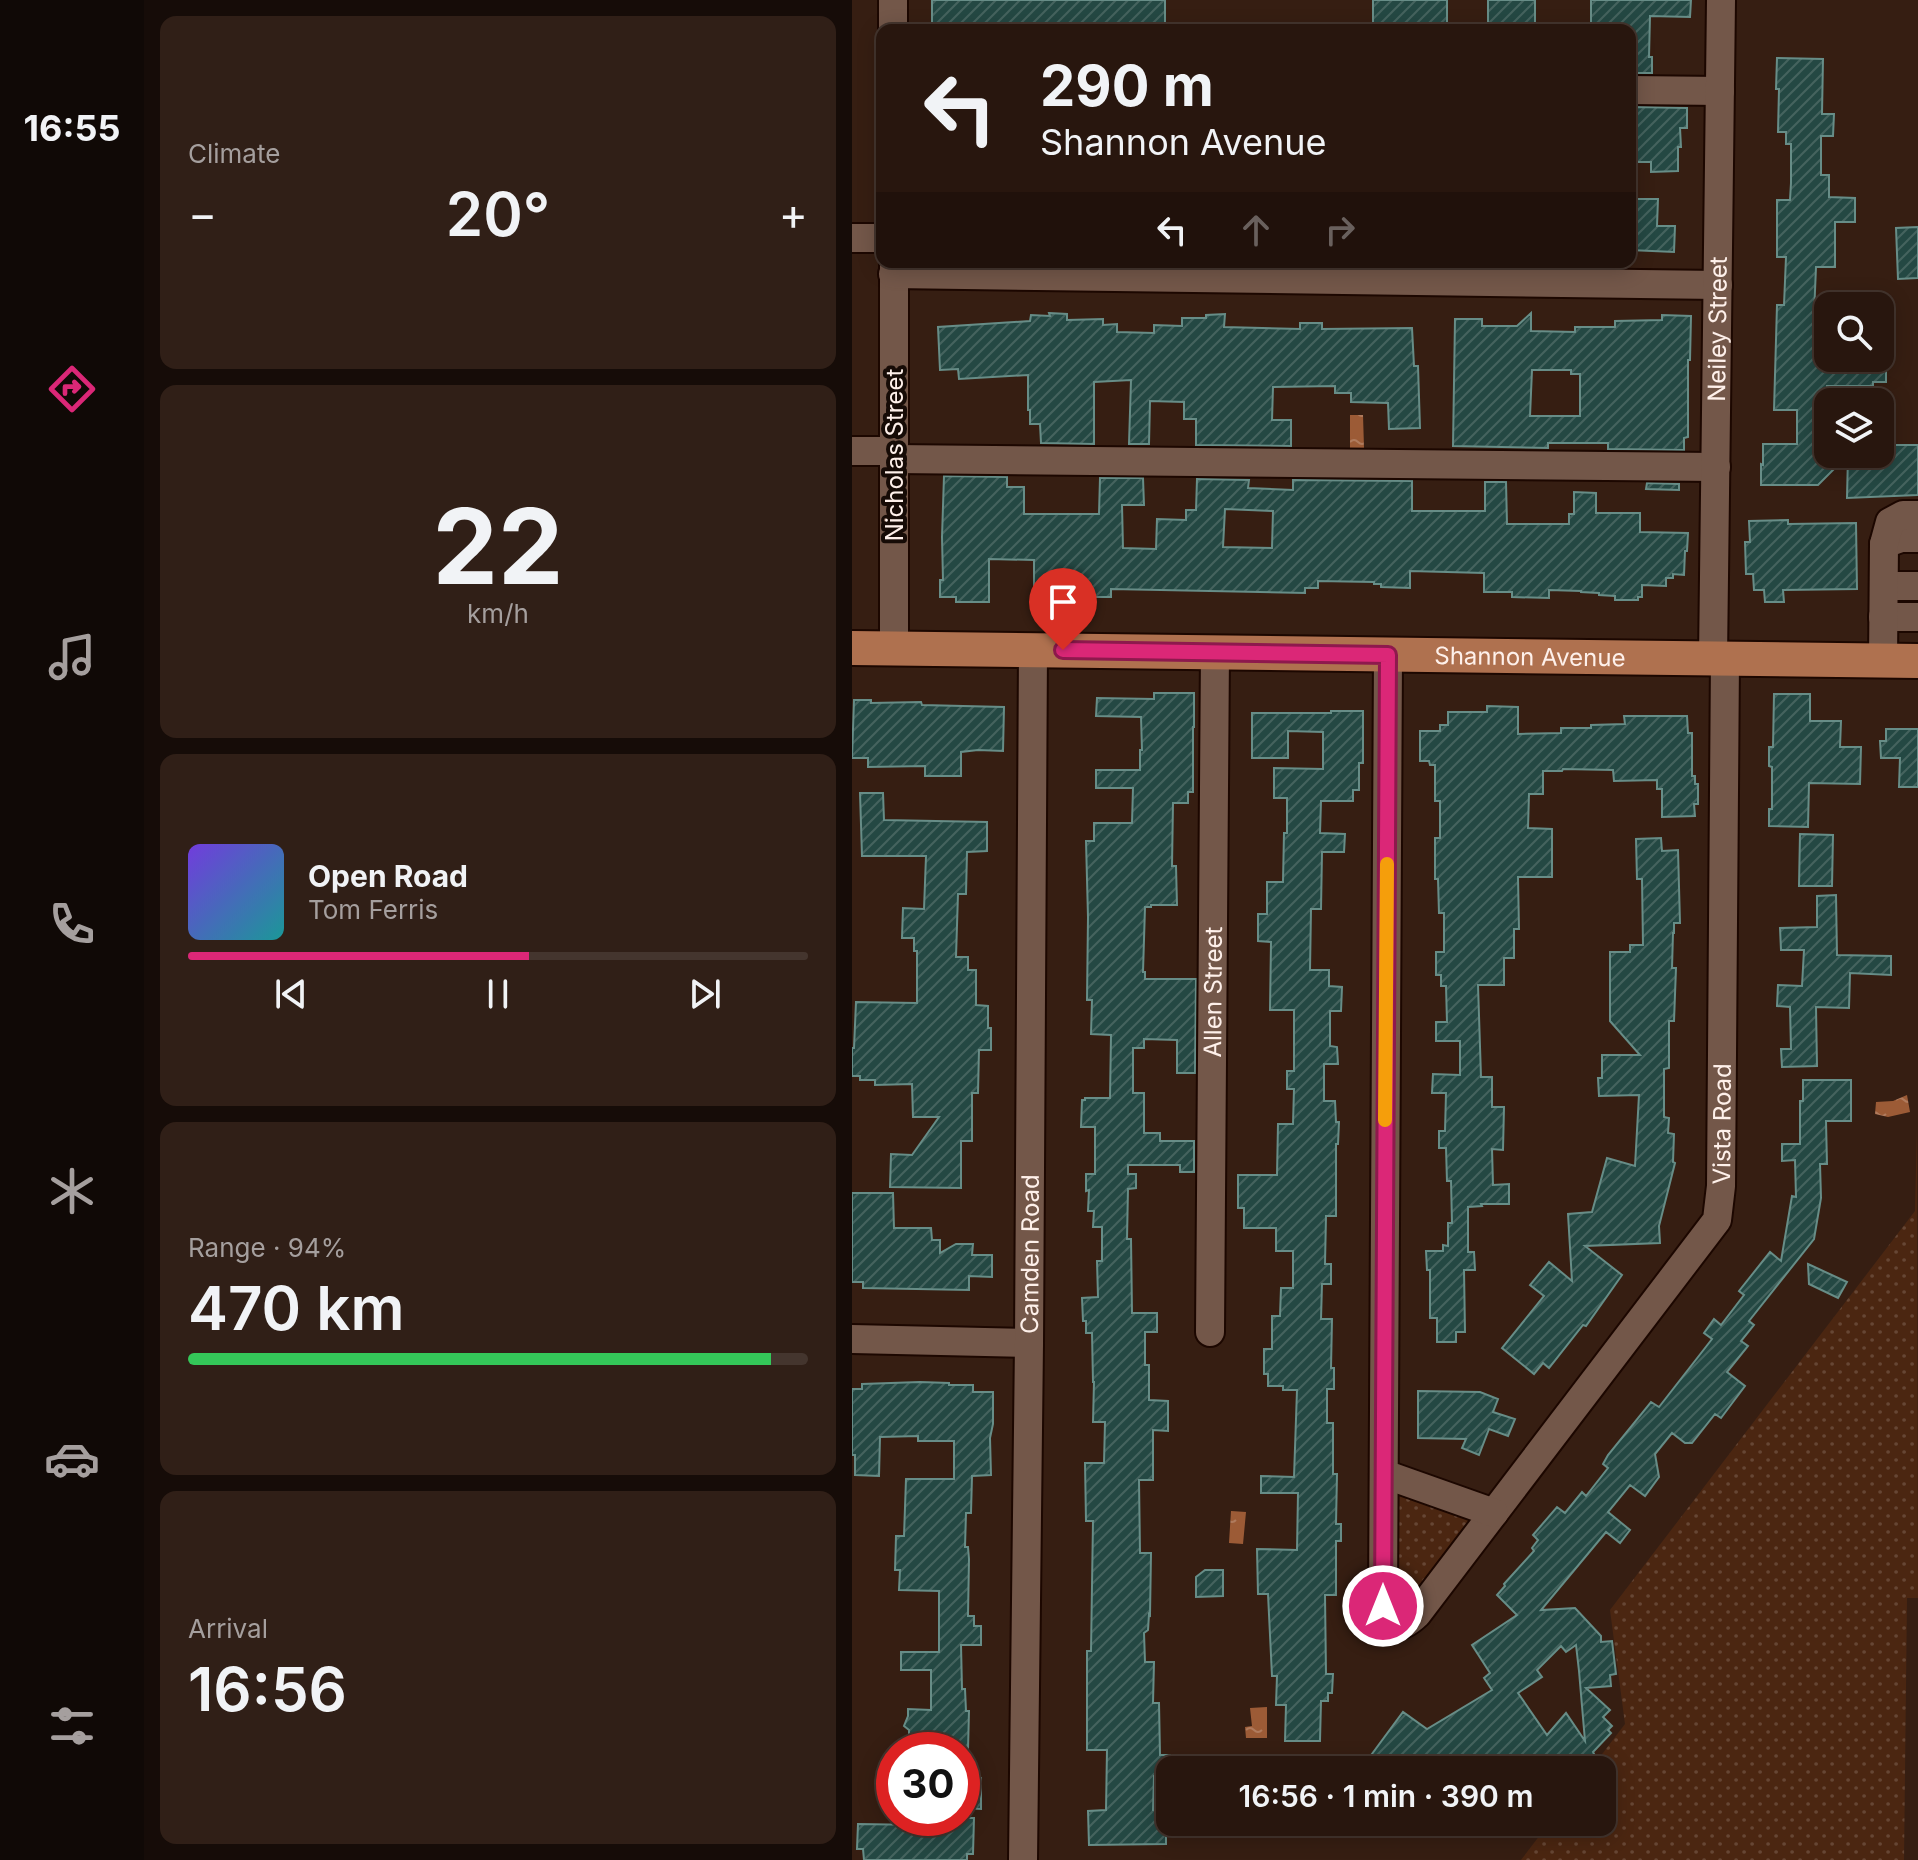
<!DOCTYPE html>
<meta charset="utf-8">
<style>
body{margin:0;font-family:Inter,sans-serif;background:#301f17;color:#f1f3f6;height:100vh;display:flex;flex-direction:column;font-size:30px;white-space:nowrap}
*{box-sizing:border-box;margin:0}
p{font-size:26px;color:#a59f9e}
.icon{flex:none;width:44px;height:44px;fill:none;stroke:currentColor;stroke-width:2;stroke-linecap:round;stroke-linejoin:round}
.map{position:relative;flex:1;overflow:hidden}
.details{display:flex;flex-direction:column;gap:16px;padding:16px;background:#160c08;width:708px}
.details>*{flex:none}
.banner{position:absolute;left:24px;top:24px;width:760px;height:244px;border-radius:16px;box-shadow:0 4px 20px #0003,0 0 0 2px #44352e;background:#28160e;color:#f1f3f6;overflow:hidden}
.fabs{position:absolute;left:962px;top:292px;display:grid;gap:16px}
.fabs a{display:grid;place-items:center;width:80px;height:80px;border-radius:16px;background:#28160e;box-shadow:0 4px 20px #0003,0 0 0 2px #44352e;font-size:40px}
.speed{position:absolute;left:24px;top:1732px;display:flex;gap:16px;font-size:40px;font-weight:700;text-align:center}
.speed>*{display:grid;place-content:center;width:104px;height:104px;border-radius:50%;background:#28160e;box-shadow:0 4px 20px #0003,0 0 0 2px #44352e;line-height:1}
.speed .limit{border:12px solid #d22;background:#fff;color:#111}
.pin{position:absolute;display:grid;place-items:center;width:68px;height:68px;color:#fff;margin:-82px -34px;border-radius:50% 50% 50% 0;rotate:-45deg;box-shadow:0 0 8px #0007}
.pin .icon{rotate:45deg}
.me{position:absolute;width:88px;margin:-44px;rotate:0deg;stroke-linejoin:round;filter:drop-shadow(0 0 6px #0008)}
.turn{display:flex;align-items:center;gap:28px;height:168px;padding:0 32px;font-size:36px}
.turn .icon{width:104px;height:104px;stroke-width:2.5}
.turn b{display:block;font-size:56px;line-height:68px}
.lanes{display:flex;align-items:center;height:76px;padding:0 32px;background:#0003;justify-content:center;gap:40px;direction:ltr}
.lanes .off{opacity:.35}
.big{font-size:60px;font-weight:600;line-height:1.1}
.details .widget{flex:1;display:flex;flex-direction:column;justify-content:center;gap:12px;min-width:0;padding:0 28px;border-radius:16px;background:#301f17}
.details .dial{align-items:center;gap:0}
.dial b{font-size:104px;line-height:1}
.song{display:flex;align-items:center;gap:24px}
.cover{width:96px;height:96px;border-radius:12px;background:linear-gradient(135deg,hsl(260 70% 55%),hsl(180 70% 35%))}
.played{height:8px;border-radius:4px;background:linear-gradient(90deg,#db2777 55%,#44352e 55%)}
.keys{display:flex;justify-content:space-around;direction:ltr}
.heat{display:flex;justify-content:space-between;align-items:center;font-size:44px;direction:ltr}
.charge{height:12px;border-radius:6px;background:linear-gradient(90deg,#34c759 94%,#44352e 0)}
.trip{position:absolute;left:304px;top:1756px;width:460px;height:80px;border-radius:16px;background:#28160e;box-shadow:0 4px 20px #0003,0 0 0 2px #44352e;font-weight:600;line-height:80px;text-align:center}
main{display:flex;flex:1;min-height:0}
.menu{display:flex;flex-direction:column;width:144px;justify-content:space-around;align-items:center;background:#100906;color:#a59f9e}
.menu .icon{width:56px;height:56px}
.menu .selected{color:#db2777}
.menu b{font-size:36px;color:#f1f3f6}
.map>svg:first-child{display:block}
.park{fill:url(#park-dots)}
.water{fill:url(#water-ripples)}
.building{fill:url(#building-hatch);stroke:#678d87;stroke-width:2;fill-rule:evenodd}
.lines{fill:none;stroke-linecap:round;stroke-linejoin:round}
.minor-casing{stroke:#1c0700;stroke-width:32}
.major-casing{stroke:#1c0700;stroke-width:38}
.minor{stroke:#735749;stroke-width:28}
.major{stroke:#af714f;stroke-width:34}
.route-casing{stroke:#8e194d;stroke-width:20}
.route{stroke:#db2777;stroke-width:14}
.slow{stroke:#f59e0b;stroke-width:14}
.labels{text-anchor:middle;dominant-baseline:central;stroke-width:8;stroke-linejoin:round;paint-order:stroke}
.street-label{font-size:24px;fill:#fef0ea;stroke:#160b06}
</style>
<main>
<nav class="menu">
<b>16:55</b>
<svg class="icon selected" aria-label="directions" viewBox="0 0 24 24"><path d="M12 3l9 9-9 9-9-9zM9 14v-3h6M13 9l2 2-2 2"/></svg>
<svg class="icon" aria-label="music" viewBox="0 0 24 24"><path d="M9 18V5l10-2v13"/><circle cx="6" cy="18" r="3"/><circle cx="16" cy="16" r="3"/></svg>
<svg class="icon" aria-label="phone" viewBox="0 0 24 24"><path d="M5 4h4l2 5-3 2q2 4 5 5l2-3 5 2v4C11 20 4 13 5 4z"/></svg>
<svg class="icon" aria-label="climate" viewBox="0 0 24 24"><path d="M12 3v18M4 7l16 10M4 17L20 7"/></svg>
<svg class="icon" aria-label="car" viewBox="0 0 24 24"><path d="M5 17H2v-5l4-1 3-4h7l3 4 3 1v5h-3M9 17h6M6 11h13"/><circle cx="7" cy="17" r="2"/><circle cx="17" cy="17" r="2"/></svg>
<svg class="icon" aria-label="filters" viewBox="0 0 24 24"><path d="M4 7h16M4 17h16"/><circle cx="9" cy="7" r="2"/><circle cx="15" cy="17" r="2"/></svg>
</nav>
<section class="details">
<div class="widget"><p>Climate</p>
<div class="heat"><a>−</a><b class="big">20°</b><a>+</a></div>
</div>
<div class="widget dial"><b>22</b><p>km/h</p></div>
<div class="widget">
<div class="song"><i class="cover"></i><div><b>Open Road</b><p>Tom Ferris</p></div></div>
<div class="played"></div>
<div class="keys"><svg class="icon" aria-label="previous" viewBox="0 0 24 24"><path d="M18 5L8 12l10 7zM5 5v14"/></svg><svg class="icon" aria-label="pause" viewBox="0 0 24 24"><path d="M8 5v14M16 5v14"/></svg><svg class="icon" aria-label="next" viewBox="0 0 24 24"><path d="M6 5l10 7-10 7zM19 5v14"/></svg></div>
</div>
<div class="widget"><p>Range · 94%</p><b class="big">470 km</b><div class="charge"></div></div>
<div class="widget"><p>Arrival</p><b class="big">16:56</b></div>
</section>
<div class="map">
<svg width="1066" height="1860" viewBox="0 0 1066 1860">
<defs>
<pattern id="park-dots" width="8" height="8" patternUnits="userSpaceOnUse" patternTransform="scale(2)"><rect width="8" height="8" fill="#4b2611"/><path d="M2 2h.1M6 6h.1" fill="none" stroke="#664634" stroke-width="1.8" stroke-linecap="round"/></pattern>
<pattern id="water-ripples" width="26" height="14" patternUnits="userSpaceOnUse" patternTransform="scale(2)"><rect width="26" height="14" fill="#9c5b36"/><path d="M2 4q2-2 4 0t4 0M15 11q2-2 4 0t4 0" fill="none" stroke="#b07b5d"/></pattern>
<pattern id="building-hatch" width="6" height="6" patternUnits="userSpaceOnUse" patternTransform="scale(2)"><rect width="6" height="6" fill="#244843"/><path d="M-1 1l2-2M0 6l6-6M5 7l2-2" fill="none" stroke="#45635e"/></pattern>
</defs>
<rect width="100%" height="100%" fill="#361e12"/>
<!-- park -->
<path class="park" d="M1065 1129 1066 1598H1055L1052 1860H669L698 1822H750V1770H738L773 1724 758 1610 1063 1211Z
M548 1494H556L563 1501 604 1515 609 1512 619 1517V1521L561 1598C554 1601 548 1600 544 1593L545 1495Z"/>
<!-- water -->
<path class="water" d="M498 415H511L512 448H498Z
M1055 1095 1058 1112 1036 1117 1023 1114 1024 1102 1041 1101Z
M379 1511 394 1512 391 1544 377 1543Z
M415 1707V1738H394L393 1727 400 1726 398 1708Z"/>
<!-- building -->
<path class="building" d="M80 0H313V26H272V30H227V24H139V30H80Z
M521 0H595V23H589V30H562V23H521Z
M636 0H683V30H636Z
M739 0H839L838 17 798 16 797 57H800V73H778V30H739Z
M925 58 971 59 970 114H982L981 136H969V175H977V197L1003 198V222H983V267H964L961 339H976V358H1034V382H1021V386H975L976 454H1028V445H1066V495L995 498 996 455 966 485H909V464L911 465V444H945V410H922L925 305H932L934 257H925V200H938L939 183V144H934V132H926L927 89H924Z
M785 107 835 108V128H828L829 147H826V171L799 172V162H781V136H785Z
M783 199H806L805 226H823L822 252 778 250V229H782Z
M1066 227V278L1046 279 1044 228Z
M197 313 215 314V320L251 319V325L265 324V332L302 333V325L330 326V318H354V315L373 314 372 327 448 329V323H470V329L560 328 562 366H566L568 428 537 429 536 403 499 402V393H483V386L421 387 420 420H439V446L344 445V419H332V402L298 401 297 444H277L279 380 242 382V444L189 443 188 424H178V410H176V375L107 379 106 369 88 370 86 327 178 321 179 315 198 316Z
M679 313V331L723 332V327H763V321L810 320V315L839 316 838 360H836V437L832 438V450L756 449V443H696V448L601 446 603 319H630V326H665ZM680 370H719V374H728V416H678Z
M92 476 155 477V487H172V514H247L248 478H291L292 505H270L271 548 304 549 305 519 334 520V510H344L345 479 397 480 396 488 441 490V480L560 481V511H633V482H654L655 524H717V514H722V492L744 493V513H788V532L836 533 835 551H833L832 575 821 574V578H814V586L790 585V597H786V600H763V596L747 595V593L729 592V591L697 590V598L660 597V592H632V573L558 571V588L529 587V584H522V582L466 581V588H453V593L259 589V597H230V591H182V560L137 559V602H104V597H88V580H91L90 537ZM373 509 421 511 420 548 371 547Z
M795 483 827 484V490L794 489Z
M936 520V524L1004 523 1005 589 931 590 932 602H913L912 590H902L901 574H894L893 542H898L897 521Z
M302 693H342V727H341V792H336V803H321L320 866H324L325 905H299V907H293L291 972H293V979H344L343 1073H325V1040L292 1039V1048H281V1093H292V1133H308V1141H342V1172H328V1165H276V1174H284V1188L276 1189 275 1239H279L280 1313H305V1332H293V1365H297V1400L316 1401V1431L301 1430V1480H287L288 1553H299L298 1615 297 1614 296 1630 292 1633 293 1662H302L301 1703H307L308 1755H318V1777L302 1776 301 1810H314V1844L237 1845 236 1811 254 1810 255 1750H235V1651H239L241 1521H234L233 1463H252L253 1422H241L242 1382H241L240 1333H234V1321H231L230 1298 246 1297 245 1261H250V1227H241L242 1211H236L237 1190 234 1191V1174H243V1127H229L230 1100H233V1098H258L259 1035 239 1034 240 1000H235L236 917 234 841H242V823H280L281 788H244V770H288V750H290L289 717 244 716 245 698 302 699Z
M922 694H958V721H989L988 747H1009L1008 784 957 783 956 827 917 826V809H920V767L917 766V747H921Z
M2 700H19V703L69 702 70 705 152 707 151 751 126 750 109 752V776H73V766L16 767V758H0Z
M635 706 666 707V734L709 733V728H739V725L773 724 772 716H835L836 733H840V776H843V784H846V804H842L843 816 810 817V789H805V780L762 781 761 770 711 769 710 771H691V794H677L676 828 700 829V877H666L667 929H662V958H652V985H626L629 1077H640V1107H652L651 1150 640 1149 641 1185 657 1184V1204H629L630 1206 616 1207V1252H622L623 1270H612L613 1332H604V1342H585V1318H578V1270H575L574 1251H591V1245L596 1246V1223H600L599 1181H595L594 1148H587V1131H593L594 1093H580L581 1074 608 1075V1041H584V1022H595L594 986H589V975H584V952H592V913H587L586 879H583V838H588V801H583V765H578L577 761H568V731H588V725H596V712H635Z
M479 711H511V763H507V790H501V801H469L468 833 493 834 492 852H470L469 909H459L458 970H477V986L490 987 489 1011H478V1046L485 1047 486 1064H472V1101H483L484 1122H487L486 1144H484V1216H474L473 1264H479V1284H470L469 1319H480L479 1368H482V1389H475V1423H481V1474H485L484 1524H489V1541H484V1595H473L474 1674H481L480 1693H476V1701H469L468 1741H433L434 1705H424L425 1676H420L416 1594H406L405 1549 445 1550 446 1493H409V1476L442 1477 445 1390H431V1386H416V1374H412V1349H420V1316H428L429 1288H441V1251H424V1228H392V1208H386V1175H425L426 1124H441L442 1089H435V1071H442V1010H418L419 942 406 941V914H415V882H431L432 833H435V798H422V768L471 769V732L436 731V758H400V713H479Z
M1034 729H1066V787H1047L1048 758H1029L1028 741H1034Z
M8 793H31L32 820 135 822V851L115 852 114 894H106L104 957H116V970H124V1005L136 1006V1028H139V1050H127L126 1093H120V1141H109V1188L38 1187 39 1154 60 1155 87 1117H61L60 1084 23 1085V1080H8V1076H0V1048H2L4 1002 65 1003V951H62V938H50L51 908 72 909 74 856H10Z
M948 834 981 835 980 886H947Z
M809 838 810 851 826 850 828 923H822V933H821L820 968H824L822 1021H817V1068L812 1069V1117L817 1118 816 1133 822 1134 821 1162 823 1163 807 1226 808 1243 733 1246 770 1275 734 1326 731 1325 697 1368 691 1363 682 1374 650 1348 692 1296 678 1285 697 1262 720 1281 716 1214 740 1212 755 1158 783 1166 787 1095 747 1096 746 1078H750V1055H788L758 1021V952H778V945H791L790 879H785L784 839Z
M984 895 985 955 1039 956V975L998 973 997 1008 964 1007 965 1066 930 1067 929 1049H939L938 1007 925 1006 926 985 950 986 952 950H929L928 928 965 927V896Z
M951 1080H999V1121H974L975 1164H968L969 1198 962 1239 897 1321 902 1325 889 1341 896 1346 875 1372 893 1386 869 1418 863 1414 840 1443H833L820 1433 803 1454 807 1477 793 1496 778 1485 756 1512 778 1530 768 1543 754 1532 689 1610 723 1608 749 1636V1642L760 1641 764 1674 758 1675 759 1686 734 1688 758 1710 751 1717 760 1726 756 1730 759 1733 741 1752 742 1754 728 1763 733 1770H534L517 1758 551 1712 575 1729 640 1690 632 1678 638 1673 620 1645 665 1615 645 1595 653 1586 652 1584 682 1551 680 1548 686 1540 681 1535 705 1507 713 1513 730 1492 734 1496 756 1468 751 1464 756 1455 799 1402 807 1407 860 1339 852 1333 862 1319 869 1325 892 1295 887 1291 918 1252 929 1261 940 1196 944 1197 943 1160 930 1161V1144H948V1101H951ZM724 1645 727 1671 733 1741 714 1713 695 1735 666 1693 690 1677 685 1670 709 1646 714 1652Z
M0 1193H41L42 1228H79L80 1240H88V1253L104 1244H121L120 1255H140V1277L117 1276V1290L11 1288V1282H0Z
M956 1264 995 1282 986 1298 957 1284Z
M68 1382 97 1383V1385H121V1392H141V1424L138 1438 139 1475 120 1476 119 1513H114L113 1547H116L117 1559 116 1616H122V1626H129V1645H109L110 1689H113L114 1711H117L116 1750H57V1730L52 1726 56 1716V1709L79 1710V1670H49V1652H87V1591L47 1590 48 1570H43L44 1536H52L54 1479H102V1441H66V1436L28 1437 27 1476 3 1475V1455H0V1389H10V1384Z
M566 1391 628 1392 646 1399 641 1412 663 1419 656 1436 637 1429 627 1455 610 1448 614 1439 566 1438Z
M353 1570H371V1596L344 1597V1577Z
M110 1778H129V1809L110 1808Z
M71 1818H122L121 1854H115V1860H12L11 1849H5L6 1824 71 1825Z"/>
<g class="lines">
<defs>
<g id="minor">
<path d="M41 0V30"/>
<path d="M778 90 868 91"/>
<path d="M0 238H30"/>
<path d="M42 262V648"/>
<path d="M41 274 866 285"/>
<path d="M0 451H42"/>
<path d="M42 459 864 467"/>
<path d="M1032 544 1049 538H1066"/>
<path d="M1032 586H1066"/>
<path d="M1031 617H1066"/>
<path id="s1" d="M536 655 531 1600C532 1628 545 1633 565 1614L865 1220 869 1186 873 659"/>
<path id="s2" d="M861 659 869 0"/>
<path d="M1031 661 1032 544 1038 522 1051 515H1066"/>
<path id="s3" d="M358 1332 363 651"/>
<path d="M0 1339 177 1343"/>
<path d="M532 1474 642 1513"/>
<path id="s4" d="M171 1860 177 1343 181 649"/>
</g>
<g id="major">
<path id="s5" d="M0 648 1066 661"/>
</g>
</defs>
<!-- minor casing -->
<use href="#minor" class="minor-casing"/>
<!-- major casing -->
<use href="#major" class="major-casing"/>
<!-- minor -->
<use href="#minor" class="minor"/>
<!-- major -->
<use href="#major" class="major"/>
</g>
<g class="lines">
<defs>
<path id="route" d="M211 650 536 655 531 1606"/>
</defs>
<!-- route casing -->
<use href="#route" class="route-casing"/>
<!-- route -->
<use href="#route" class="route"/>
<!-- slow -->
<path class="slow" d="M533 1120 535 864"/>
</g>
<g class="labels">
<!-- street labels -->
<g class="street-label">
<text stroke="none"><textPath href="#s2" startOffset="330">Neiley Street</textPath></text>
<text transform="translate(42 455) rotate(-90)">Nicholas Street</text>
<text stroke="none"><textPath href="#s5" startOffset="678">Shannon Avenue</textPath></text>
<text stroke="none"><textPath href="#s3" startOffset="340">Allen Street</textPath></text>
<text stroke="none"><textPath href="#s1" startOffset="1592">Vista Road</textPath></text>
<text stroke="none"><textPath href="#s4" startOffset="606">Camden Road</textPath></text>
</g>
</g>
</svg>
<div class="fabs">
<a><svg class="icon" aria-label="search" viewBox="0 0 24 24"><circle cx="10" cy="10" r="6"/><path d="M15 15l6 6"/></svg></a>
<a><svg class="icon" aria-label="layers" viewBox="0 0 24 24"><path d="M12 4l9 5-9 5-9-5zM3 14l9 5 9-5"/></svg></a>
</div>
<div class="speed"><div class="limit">30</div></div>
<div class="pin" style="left:211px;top:650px;background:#d93025"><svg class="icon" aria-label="arrive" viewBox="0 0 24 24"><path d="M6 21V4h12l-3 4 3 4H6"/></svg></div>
<svg class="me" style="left:531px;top:1606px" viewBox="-20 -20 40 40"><circle r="17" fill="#db2777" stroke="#fff" stroke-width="3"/><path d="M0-11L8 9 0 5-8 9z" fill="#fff"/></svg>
<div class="trip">16:56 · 1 min · 390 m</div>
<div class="banner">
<div class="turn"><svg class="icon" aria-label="left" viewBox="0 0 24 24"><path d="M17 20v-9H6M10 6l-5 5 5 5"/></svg><div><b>290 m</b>Shannon Avenue</div></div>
<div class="lanes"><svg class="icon" aria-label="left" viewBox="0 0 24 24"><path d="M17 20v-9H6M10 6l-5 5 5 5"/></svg><svg class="icon off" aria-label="ahead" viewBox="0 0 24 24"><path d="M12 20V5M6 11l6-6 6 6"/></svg><svg class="icon off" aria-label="right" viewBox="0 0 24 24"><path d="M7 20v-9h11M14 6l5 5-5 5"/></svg></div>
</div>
</div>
</main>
